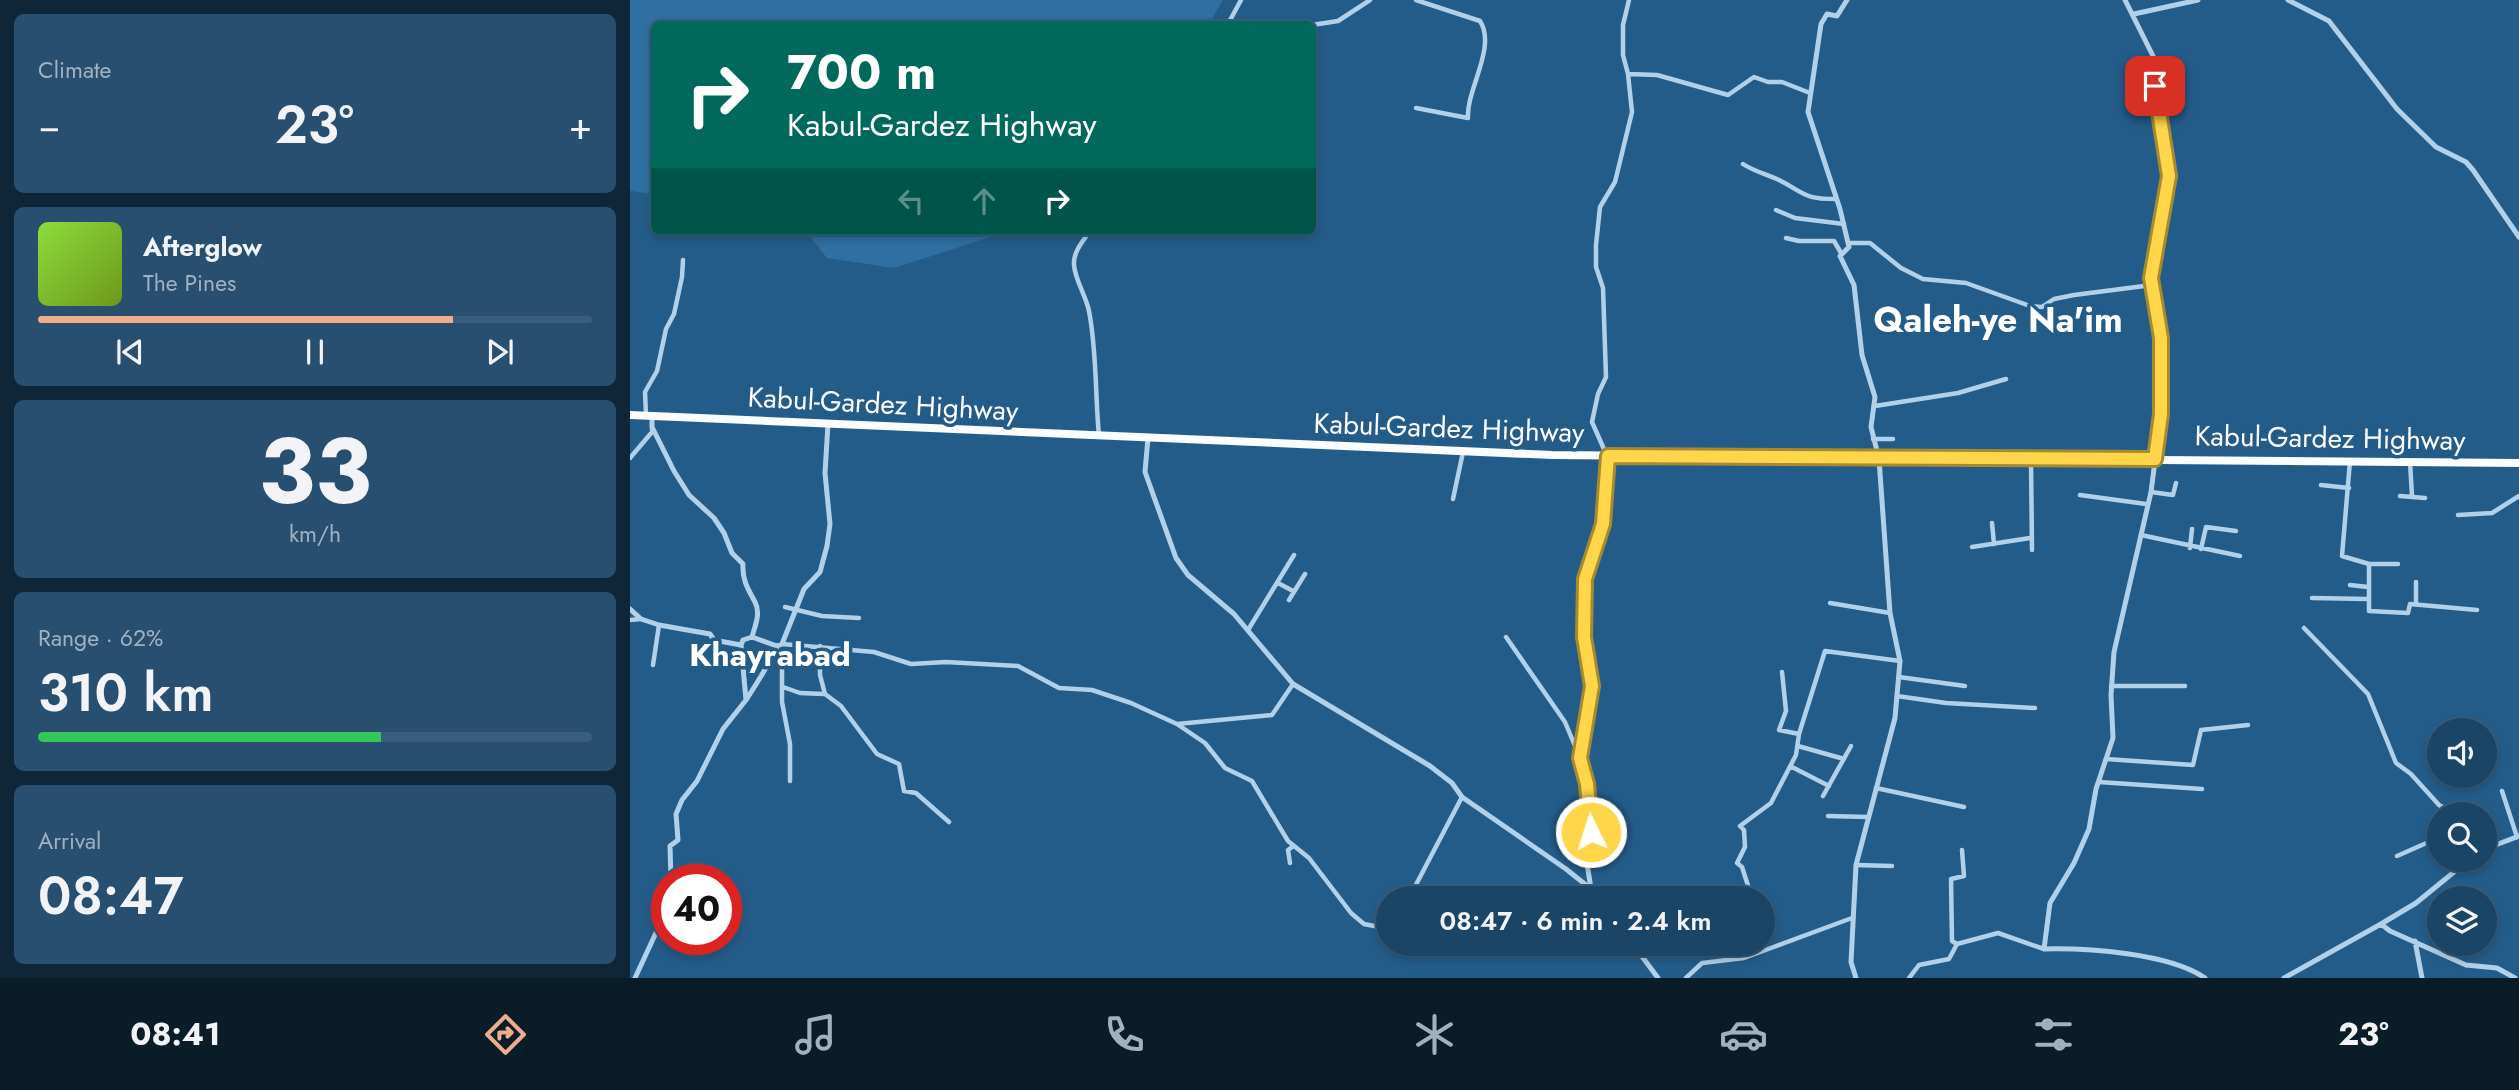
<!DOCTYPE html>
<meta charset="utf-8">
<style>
body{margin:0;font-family:Jost,sans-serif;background:#284f70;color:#f1f3f6;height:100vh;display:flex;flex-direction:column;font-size:26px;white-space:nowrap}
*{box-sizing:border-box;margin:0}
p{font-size:23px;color:#a0b1c0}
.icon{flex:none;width:38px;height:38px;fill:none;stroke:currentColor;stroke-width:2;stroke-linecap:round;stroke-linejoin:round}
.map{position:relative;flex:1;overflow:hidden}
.drawer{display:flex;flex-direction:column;gap:14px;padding:14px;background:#0f2639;width:630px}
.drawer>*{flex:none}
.top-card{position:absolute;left:21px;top:21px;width:665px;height:214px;border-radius:10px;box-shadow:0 4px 10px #0003,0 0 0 2px #395d7b;background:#00695c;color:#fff;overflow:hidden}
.tools{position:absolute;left:1797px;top:718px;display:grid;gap:14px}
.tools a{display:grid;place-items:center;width:70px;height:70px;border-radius:50%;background:#1b4567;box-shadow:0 4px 10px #0003,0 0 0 2px #395d7b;font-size:35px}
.speed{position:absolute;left:21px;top:864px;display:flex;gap:14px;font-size:35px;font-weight:700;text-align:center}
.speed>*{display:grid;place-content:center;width:91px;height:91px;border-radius:50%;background:#1b4567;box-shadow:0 4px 10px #0003,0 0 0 2px #395d7b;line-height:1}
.speed .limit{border:10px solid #d22;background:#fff;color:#111}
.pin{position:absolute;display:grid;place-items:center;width:60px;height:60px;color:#fff;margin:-30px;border-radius:14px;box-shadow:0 4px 10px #0006}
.me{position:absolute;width:77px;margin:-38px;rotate:356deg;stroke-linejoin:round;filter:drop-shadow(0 0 5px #0008)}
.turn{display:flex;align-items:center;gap:24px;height:147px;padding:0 21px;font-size:32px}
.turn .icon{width:91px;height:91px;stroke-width:2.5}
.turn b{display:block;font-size:49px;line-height:60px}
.lanes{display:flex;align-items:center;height:66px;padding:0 21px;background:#0003;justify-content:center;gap:35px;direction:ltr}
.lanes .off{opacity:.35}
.big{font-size:52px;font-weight:600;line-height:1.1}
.drawer .card{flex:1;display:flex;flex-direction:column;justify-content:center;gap:10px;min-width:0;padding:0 24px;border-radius:10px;background:#284f70}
.drawer .dial{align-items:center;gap:0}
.dial b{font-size:91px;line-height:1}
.song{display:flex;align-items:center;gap:21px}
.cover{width:84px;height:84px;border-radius:10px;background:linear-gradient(135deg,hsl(90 70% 55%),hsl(80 70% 35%))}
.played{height:7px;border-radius:4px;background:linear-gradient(90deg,#eead8d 75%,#395d7b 75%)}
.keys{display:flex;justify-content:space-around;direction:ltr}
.heat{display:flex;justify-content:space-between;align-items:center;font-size:38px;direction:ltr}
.charge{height:10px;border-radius:5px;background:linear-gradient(90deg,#34c759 62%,#395d7b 0)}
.trip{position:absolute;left:746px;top:886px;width:399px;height:70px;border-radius:35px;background:#1b4567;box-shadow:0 4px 10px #0003,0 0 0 2px #395d7b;font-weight:600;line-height:70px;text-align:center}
.tab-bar{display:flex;height:112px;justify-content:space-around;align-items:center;background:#0b1c29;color:#a0b1c0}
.tab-bar .icon{width:49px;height:49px}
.tab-bar .on{color:#eead8d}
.tab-bar b{font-size:32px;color:#f1f3f6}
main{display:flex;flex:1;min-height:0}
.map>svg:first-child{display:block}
.green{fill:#2f6fa1}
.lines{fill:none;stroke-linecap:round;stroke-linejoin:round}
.minor{stroke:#b1d1ea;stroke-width:4.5}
.tertiary{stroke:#b1d1ea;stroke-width:5}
.trunk{stroke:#fafcfe;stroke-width:8}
.route-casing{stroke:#a68a30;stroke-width:18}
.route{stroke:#ffd54a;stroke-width:12}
.labels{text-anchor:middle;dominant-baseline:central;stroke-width:7;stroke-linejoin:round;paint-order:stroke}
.street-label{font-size:28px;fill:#fff;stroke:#245c89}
.quarter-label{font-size:32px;font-weight:bold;fill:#fff;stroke:#245c89}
.district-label{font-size:35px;font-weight:bold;fill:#fff;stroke:#245c89}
</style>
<main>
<section class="drawer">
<div class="card"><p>Climate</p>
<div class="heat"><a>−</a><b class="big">23°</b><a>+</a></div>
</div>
<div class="card">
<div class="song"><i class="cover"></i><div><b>Afterglow</b><p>The Pines</p></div></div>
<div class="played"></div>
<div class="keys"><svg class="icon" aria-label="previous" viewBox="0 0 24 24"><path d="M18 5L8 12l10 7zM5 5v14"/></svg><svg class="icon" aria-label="pause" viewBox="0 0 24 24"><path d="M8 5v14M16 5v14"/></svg><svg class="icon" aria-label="next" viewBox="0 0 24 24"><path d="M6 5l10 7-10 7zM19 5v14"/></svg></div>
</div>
<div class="card dial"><b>33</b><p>km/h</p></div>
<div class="card"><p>Range · 62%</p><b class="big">310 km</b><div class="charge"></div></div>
<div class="card"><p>Arrival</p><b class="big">08:47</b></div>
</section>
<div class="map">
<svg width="1889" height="978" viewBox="0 0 1889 978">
<rect width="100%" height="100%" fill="#245c89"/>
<!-- green -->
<path class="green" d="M0 0H593L579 24H24V194L0 191Z
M176 231H379L264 268 197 258Z"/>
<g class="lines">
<!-- minor -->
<path class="minor" d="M786 0 850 21C867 47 836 90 838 118L786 108
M598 24 611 0
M682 25 708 21 740 0
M998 74 1027 75 1098 95 1124 77 1138 82H1152L1180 93
M1113 164C1125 172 1137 174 1149 180 1175 193 1173 199 1205 199
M1146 210 1165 218 1214 224
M460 231C453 241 443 252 444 265 445 280 456 296 459 311 467 352 465 394 469 436
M1156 238 1169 241H1204L1211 253
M1218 243H1240L1271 268 1293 279 1336 283 1400 306 1412 307 1424 299 1444 295 1522 285
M1245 406 1328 393 1376 379
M16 415 15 392 27 371 36 329 44 314 52 277 53 260
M1243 439H1263
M977 456 962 422 968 394 976 377 973 288 966 267V245L970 207 985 182 1002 112 998 74 993 55V25L999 0
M0 458 22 432V428
M1401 460 1402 550
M1720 461 1712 556 1739 564H1768
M1780 462 1782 496
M1691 485 1719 488
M1521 492 1543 495 1546 483
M1450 495 1516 504
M1770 496 1795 498
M823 499 833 452
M1828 515 1862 513 1889 496
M1362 523 1364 544
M1511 535 1610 556
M1342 547 1400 538
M1560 548 1562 529
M1571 549 1576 527 1606 531
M1739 564V611L1778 613 1780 604 1847 610
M1786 582V604
M648 583 663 591
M1720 585 1738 587
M1682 598 1738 599
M659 600 675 574
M1200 603 1260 613
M155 607 192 616 229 618
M0 620 11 619
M1674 628 1738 694 1766 763 1781 774 1809 805 1825 814
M618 630 664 555
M876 637 935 722 950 758
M152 644 244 652 281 664 316 662 388 666 429 688 462 690 501 703 547 724 575 743 595 768 622 781 658 841 679 858 721 913 734 924 749 927 754 917 758 919
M190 646V675L195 694 211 706 247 754 269 764 274 791 286 793 319 822
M146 654 152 657V702L160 744V781
M23 665 29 625
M1152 672 1156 711 1149 730 1169 734 1195 651 1270 661
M1269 677 1335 686
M1481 686H1555
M153 687 170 693 194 694
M1267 696 1316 703 1405 708
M547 724 642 715 663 684
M1168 746 1214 759
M1476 759 1563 765 1571 730 1618 725
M1160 766 1199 786
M1469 782 1572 789
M1246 788 1334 807
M1872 791 1887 837
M1193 796 1221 746
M1198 816 1238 817
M1767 856 1810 837
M660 863 658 850 662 847
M1226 865 1262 866
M779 898 832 797
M1122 898 1112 867 1107 863 1115 847 1114 830 1110 826 1141 803 1166 755 1169 734
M1124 943 1127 951
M1327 944 1322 941 1321 879 1334 876 1332 850
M1056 978 1072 963 1114 958 1222 918
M1279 978 1289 965 1319 959 1327 944 1368 933 1414 949"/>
<!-- tertiary -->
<path class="tertiary" d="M1217 0 1207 16 1197 14 1191 24 1178 112 1210 209 1219 247 1210 256 1224 285 1232 355 1245 397 1241 427 1249 459 1260 613 1270 661 1265 718 1226 865 1221 962 1226 978
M1495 0 1524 58 1525 86 1538 151 1539 176 1533 204 1534 218 1521 278 1531 338V414L1521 492 1484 652 1481 695 1483 738 1466 789 1459 829 1444 863 1420 903 1414 949C1457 948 1539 953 1575 978
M1658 0 1699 21 1767 109 1806 147 1836 162 1843 170 1889 237
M1504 14 1568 0
M22 416V427L44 471 59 495 84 518 94 533 102 553 113 564C112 580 118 589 125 602 131 613 125 626 122 637L113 640 111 645 116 700 93 729 67 781 52 800 46 814 48 840 40 846 41 880
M518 438 515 472 546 558 558 575 604 614 663 684 800 766 822 783 832 797 936 869 961 889 967 898
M0 609 11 619 29 625 80 634 84 640 111 645
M122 637 147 646
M116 700C122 691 146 653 147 646L152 644 174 589 190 572 197 546 200 524 195 473 198 424
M1855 849 1889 836
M961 889 956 857 961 832 958 796 950 758 962 686 954 637 955 579 971 532 978 456
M1751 924 1786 903 1840 859
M1785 941 1792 978
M1002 943 1028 978
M5 978 37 909
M1654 978 1751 924 1760 931 1836 965 1867 968 1885 978"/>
<!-- trunk -->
<path class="trunk" d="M0 415 922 455 1889 463"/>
</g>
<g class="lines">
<defs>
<path id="route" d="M961 832 957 784 950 758 962 686 954 637 955 579 973 524 978 456 1525 459 1531 414V338L1521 278 1539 176 1525 86"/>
</defs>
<!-- route casing -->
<use href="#route" class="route-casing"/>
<!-- route -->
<use href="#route" class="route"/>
</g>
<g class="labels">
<!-- street labels -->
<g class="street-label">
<text transform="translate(253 404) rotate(3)">Kabul-Gardez Highway</text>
<text transform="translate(819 428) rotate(2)">Kabul-Gardez Highway</text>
<text transform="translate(1700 438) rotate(1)">Kabul-Gardez Highway</text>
</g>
<!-- quarter labels -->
<g class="quarter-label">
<text x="140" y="655">Khayrabad</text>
</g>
<!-- district labels -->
<g class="district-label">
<text x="1368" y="320">Qaleh-ye Na'im</text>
</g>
</g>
</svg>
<div class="tools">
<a><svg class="icon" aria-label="sound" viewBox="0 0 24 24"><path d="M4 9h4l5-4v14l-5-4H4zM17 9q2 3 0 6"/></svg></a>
<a><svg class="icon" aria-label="search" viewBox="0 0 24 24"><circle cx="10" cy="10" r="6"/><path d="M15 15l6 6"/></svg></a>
<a><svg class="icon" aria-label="layers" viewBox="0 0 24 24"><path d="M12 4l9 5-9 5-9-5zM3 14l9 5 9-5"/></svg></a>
</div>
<div class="speed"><div class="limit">40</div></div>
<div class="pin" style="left:1525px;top:86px;background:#d93025"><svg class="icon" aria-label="arrive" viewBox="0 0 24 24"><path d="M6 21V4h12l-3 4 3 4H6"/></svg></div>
<svg class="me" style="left:961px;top:832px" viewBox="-20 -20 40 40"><circle r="17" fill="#ffd54a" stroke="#fff" stroke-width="3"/><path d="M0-11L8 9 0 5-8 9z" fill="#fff"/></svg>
<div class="trip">08:47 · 6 min · 2.4 km</div>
<div class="top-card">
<div class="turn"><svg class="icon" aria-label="right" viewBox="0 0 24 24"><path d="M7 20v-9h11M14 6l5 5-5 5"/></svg><div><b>700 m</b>Kabul-Gardez Highway</div></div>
<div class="lanes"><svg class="icon off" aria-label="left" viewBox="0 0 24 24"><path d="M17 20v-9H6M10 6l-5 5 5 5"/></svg><svg class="icon off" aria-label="ahead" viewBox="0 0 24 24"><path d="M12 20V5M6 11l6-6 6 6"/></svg><svg class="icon" aria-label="right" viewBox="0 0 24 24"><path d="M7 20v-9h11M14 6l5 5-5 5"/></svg></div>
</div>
</div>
</main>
<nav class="tab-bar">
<b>08:41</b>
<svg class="icon on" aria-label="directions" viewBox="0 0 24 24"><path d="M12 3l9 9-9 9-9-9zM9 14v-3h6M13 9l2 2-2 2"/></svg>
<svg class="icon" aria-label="music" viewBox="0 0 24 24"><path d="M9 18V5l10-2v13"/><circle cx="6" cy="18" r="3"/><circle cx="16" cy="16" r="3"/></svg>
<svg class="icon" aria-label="phone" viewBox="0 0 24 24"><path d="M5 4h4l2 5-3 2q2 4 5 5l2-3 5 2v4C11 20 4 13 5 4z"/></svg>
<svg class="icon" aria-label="climate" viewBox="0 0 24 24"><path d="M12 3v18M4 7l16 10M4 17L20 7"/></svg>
<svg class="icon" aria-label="car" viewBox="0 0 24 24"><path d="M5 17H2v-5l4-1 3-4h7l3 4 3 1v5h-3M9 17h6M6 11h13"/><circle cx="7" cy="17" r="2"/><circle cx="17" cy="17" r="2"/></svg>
<svg class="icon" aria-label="filters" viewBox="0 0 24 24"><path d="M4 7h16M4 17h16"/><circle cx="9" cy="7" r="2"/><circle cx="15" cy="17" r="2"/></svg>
<b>23°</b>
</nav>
